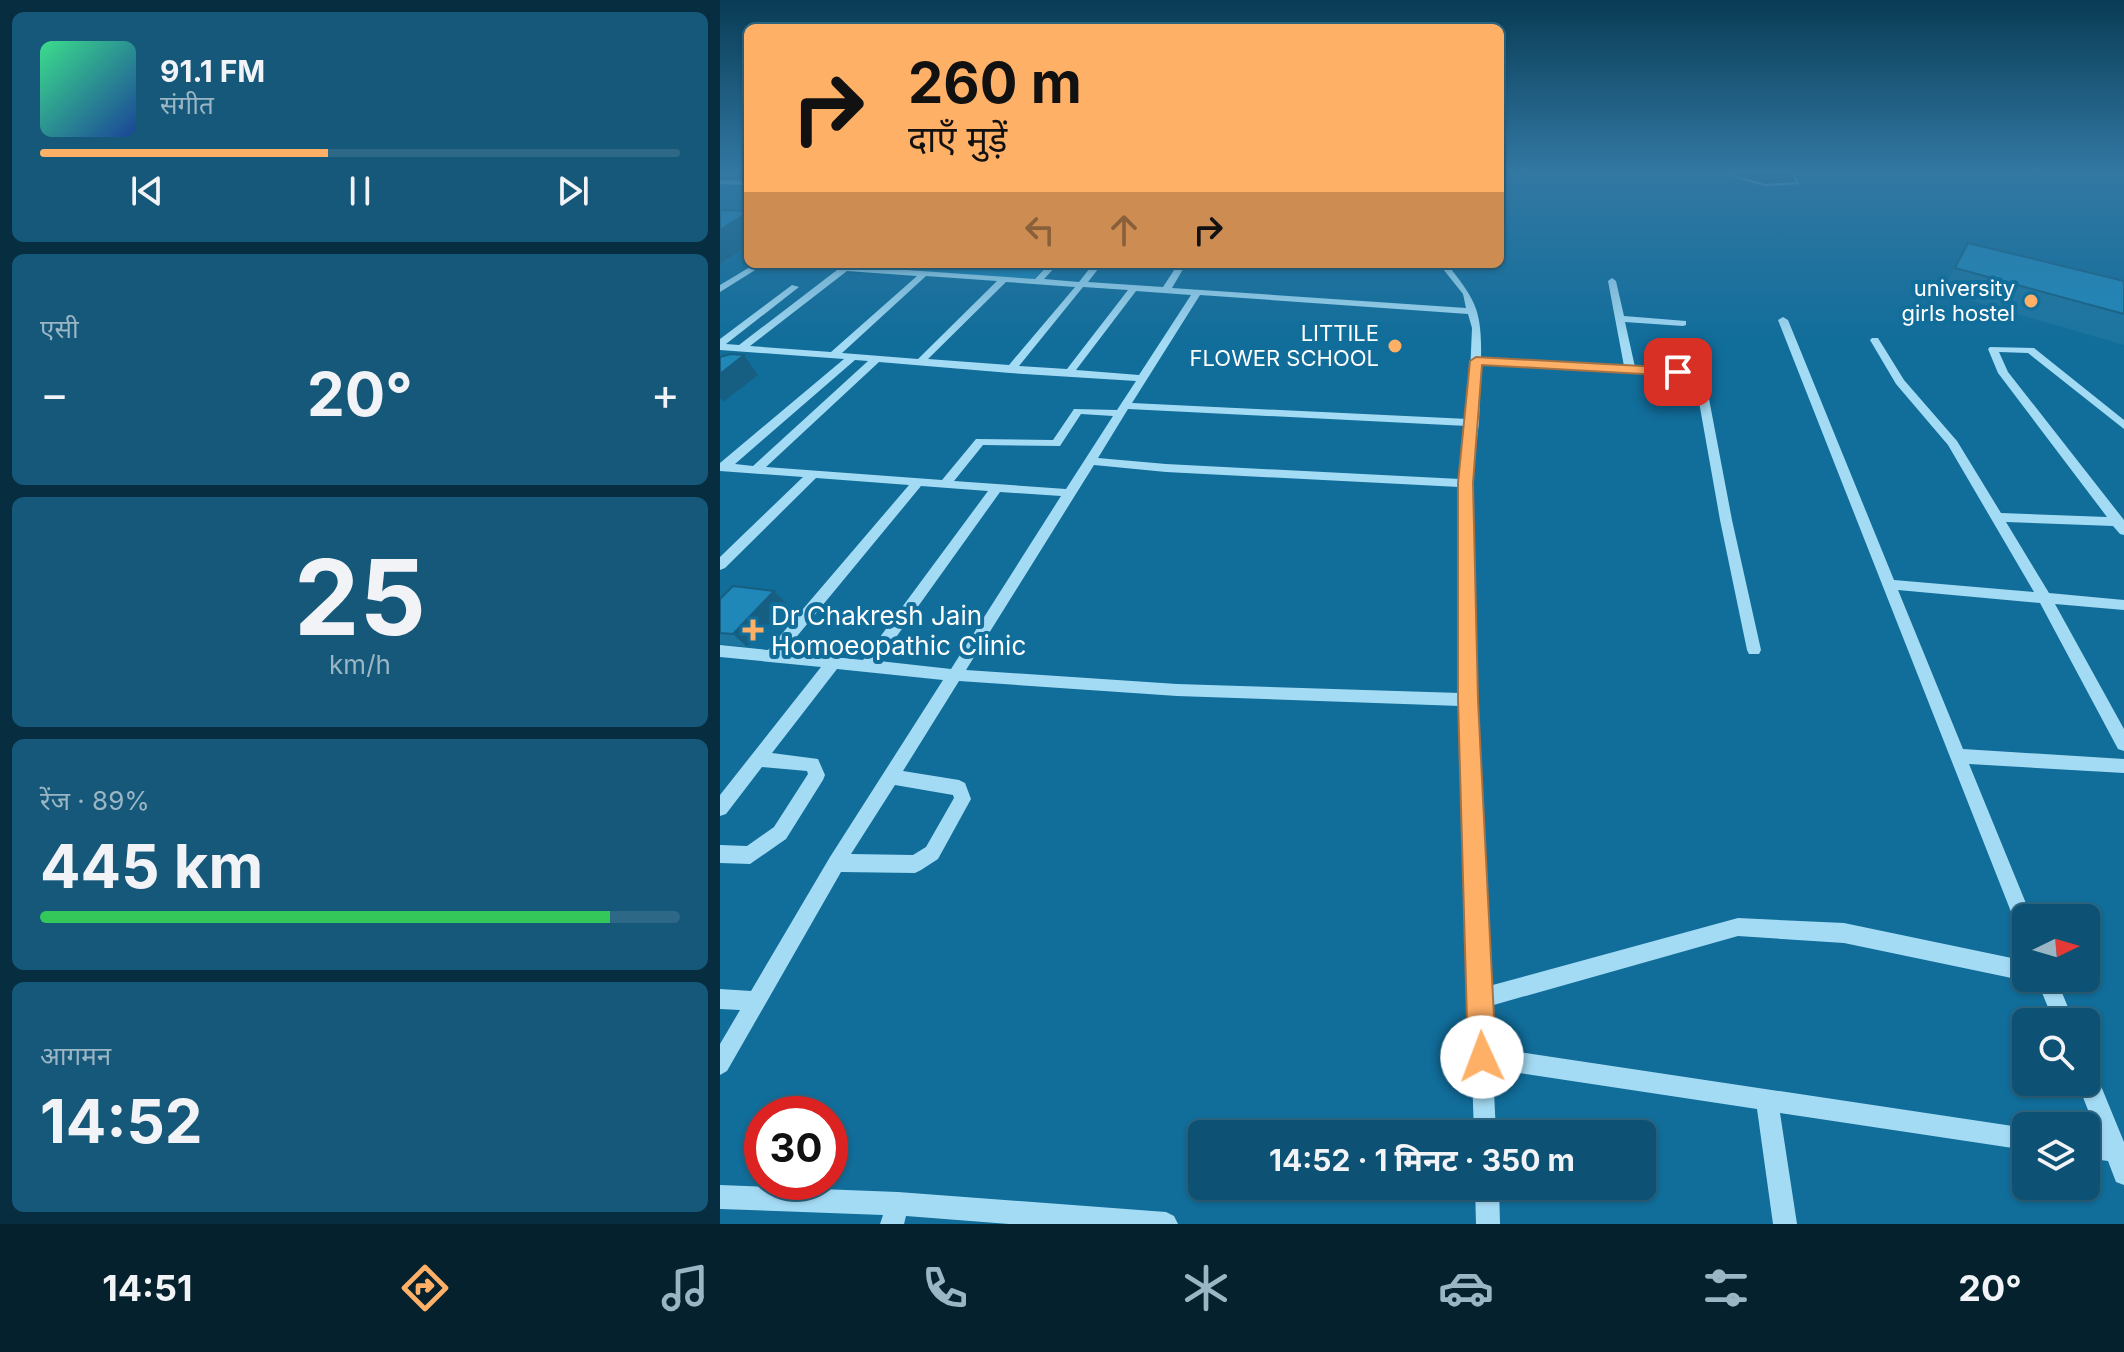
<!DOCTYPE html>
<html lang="hi">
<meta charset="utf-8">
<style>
body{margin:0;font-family:Inter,"Noto Sans Devanagari",sans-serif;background:#165879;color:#f1f3f6;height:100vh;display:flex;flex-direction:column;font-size:30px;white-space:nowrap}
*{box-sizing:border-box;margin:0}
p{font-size:26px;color:#9ab6c5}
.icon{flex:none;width:44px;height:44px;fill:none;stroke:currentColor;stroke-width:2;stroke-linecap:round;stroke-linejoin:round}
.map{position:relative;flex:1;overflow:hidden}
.side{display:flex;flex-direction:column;gap:12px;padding:12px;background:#072d40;width:720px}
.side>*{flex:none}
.banner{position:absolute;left:24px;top:24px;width:760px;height:244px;border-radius:12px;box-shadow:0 2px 6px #0004,0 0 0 2px #2d6986;background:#ffb067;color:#111;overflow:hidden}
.needle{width:52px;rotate:85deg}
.fabs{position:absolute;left:1292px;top:904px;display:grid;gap:16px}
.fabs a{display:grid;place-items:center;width:88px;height:88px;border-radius:12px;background:#0d5274;box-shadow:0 2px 6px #0004,0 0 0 2px #2d6986;font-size:40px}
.speed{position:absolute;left:24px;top:1096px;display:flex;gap:16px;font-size:40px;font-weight:700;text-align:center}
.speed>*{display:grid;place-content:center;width:104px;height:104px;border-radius:50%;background:#0d5274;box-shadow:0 2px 6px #0004,0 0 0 2px #2d6986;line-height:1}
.speed .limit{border:12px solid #d22;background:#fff;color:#111}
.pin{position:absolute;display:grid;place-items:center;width:68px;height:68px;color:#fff;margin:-34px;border-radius:16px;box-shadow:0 4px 12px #0006}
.me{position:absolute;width:88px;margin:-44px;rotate:358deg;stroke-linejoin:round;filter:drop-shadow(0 0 6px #0008)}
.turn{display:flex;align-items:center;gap:28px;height:168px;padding:0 32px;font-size:36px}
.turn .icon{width:104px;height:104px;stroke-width:2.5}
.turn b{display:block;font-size:56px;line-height:68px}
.lanes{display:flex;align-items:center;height:76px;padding:0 32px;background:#0003;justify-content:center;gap:40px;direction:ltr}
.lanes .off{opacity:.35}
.big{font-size:60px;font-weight:700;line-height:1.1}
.side .widget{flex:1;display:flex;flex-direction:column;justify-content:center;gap:12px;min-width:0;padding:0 28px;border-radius:12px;background:#165879}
.side .dial{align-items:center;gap:0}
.dial b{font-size:104px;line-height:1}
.song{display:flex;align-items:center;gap:24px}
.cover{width:96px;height:96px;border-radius:12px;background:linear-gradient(135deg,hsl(150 70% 55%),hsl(220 70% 35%))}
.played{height:8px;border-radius:4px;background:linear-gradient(90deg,#ffb067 45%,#2d6986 45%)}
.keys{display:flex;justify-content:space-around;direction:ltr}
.heat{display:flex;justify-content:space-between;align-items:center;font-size:44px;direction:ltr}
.charge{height:12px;border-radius:6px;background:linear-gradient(90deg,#34c759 89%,#2d6986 0)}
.trip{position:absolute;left:468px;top:1120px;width:468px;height:80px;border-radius:12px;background:#0d5274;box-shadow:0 2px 6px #0004,0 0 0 2px #2d6986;font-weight:700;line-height:80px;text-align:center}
.dock{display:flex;height:128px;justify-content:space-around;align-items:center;background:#05212e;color:#9ab6c5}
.dock .icon{width:56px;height:56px}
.dock .current{color:#ffb067}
.dock b{font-size:36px;color:#f1f3f6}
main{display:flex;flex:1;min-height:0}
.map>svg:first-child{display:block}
.green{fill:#1983b4}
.water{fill:#0a5176;stroke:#96daf7;stroke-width:2}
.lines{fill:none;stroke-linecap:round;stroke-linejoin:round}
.minor{fill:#a4dbf4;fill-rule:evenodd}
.wall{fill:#1b759f}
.shaded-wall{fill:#165f82}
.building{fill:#1f88b9;stroke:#165f82;stroke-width:2}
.route{fill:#ffb067;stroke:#a67243;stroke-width:2}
.poi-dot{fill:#ffb067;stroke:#116d9a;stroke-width:3}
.labels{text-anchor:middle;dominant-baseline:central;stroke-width:8;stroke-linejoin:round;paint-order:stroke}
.far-poi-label{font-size:22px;fill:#fff;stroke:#116d9a;text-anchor:end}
.poi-label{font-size:26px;fill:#fff;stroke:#116d9a;text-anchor:start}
</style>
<main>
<section class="side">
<div class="widget">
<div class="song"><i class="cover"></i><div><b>91.1 FM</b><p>संगीत</p></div></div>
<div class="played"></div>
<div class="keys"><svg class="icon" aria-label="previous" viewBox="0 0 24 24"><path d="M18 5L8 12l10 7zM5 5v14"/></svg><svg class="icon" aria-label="pause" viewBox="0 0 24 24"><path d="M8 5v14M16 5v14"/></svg><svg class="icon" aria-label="next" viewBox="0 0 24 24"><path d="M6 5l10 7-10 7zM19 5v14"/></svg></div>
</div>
<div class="widget"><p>एसी</p>
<div class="heat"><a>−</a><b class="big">20°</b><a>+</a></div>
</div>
<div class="widget dial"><b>25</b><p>km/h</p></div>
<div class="widget"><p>रेंज · 89%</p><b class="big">445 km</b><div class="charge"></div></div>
<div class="widget"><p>आगमन</p><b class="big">14:52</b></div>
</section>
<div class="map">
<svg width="1404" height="1224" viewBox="0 0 1404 1224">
<rect width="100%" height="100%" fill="#116d9a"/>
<!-- green -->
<path class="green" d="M202 264H328L314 279 194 271Z"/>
<!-- water -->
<path class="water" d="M1002 173H1072L1078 183 1045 185Z"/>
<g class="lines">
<!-- minor -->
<path class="minor" d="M0 180 28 181V185L0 184Z
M35 264H45L0 292V285Z
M59 264H101L315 279 329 264H338L324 279 359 282 373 264H382L368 282 443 287 458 264H466L452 288 746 308 743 294 719 264H727C756 300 762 311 761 358L904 366 888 281 892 278 896 281 904 316 966 321V325L963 326 905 322 915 367 958 369 986 383 1012 520 1041 650 1039 654H1029L1027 650 1000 520 976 385 956 375 761 364 759 423 751 483 756 700 769 986 1018 918 1124 923 1306 961V978H1313L1306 981 1124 943 1018 936 770 1006 772 1048 1306 1128V1150L1060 1113 1077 1224H1053L1037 1109 773 1069 776 1134H754L740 706 457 696 239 681 183 771 239 780 245 783 251 799 218 859 201 870 195 873 121 872 7 1071 0 1075V1044L20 1010 0 1009V989L31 991 110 857 223 680 117 669 52 753 98 759 105 775 103 780 66 839 30 864 0 863V845L27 846 54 827 88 774 87 771 42 767 6 814 0 816V795L101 667 0 657V645L48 650 189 485 96 478 5 568 0 570V557L83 477 0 471V463L124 359 0 350V339L72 285 79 287 6 344 19 345 117 270 63 267ZM127 271 197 276 111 352 30 346ZM206 276 277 281 198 359 122 353ZM286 282 355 287 289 365 208 359ZM363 287 408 290 347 369 299 366ZM416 291 471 295 419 375 356 370ZM480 295 748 314 752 328 748 419 412 403ZM135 360 148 361 33 466 15 464ZM159 362 290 373 416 381 397 410 354 409 333 440 256 439 222 480 46 467ZM408 409 747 426 740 479 446 464 378 458ZM361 414 393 416 346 489 234 481 263 445 340 446ZM374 465 446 472 739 487 740 693 457 684 246 670ZM201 486 268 491 143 660 64 652ZM280 492 341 496 231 669 159 661ZM175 785 233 795 234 798 206 847 193 855 131 854Z
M1063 317 1068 320 1174 580 1314 592 1228 445 1176 384 1150 340 1152 338H1158L1184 380 1237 441 1281 513 1387 517 1278 373 1268 349 1270 347 1314 348 1404 420V429L1308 353 1279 352 1288 372 1404 520V535L1400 534 1393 526 1286 522 1329 593 1404 600V610L1335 604 1404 729V751L1398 749 1320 603 1178 590 1243 749 1404 759V773L1249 764 1312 918H1306V936L1299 934 1297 927 1058 320Z
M1316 978H1336L1354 1022H1334Z
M1366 1066 1374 1069 1404 1142V1185L1396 1182 1388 1161 1366 1158V1136L1379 1138 1357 1082H1366Z
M0 1185 178 1192 446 1212 454 1216 458 1224H289L186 1216 184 1224H160L163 1215 0 1209Z
M755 1186H779L780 1224H756Z"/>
</g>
<!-- wall -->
<path class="wall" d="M1248 243 1404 281V345L1222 292Z
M0 599 67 604 27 647 0 644Z"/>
<!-- shaded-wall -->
<path class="shaded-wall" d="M28 212V245L0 264V230Z
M24 355 38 375 3 402 0 398V374Z
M54 591 67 604 27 647 13 634Z"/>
<!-- building -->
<path class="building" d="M0 210 28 211V212L0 230Z
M1248 243 1404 281V314L1235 268Z
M11 354 24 355 0 374V357Z
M13 586 54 591 13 634 0 633V599Z"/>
<!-- sky -->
<linearGradient id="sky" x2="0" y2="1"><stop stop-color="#093c55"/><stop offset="0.5" stop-color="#3278a3"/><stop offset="1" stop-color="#3278a3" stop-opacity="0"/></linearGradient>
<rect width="1404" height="344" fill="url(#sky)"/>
<!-- route -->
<path class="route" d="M756 357 958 368 965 372 958 376 762 365 753 483 758 700 776 1057 772 1067 762 1071 752 1067 748 1057 738 700V483L750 361Z"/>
<!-- markers -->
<g class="poi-dot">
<circle cx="1311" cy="301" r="8"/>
<circle cx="675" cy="346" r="8"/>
<path d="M29 618h8v8h8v8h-8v8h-8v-8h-8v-8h8z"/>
</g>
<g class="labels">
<!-- far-poi labels -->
<g class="far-poi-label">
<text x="1295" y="288">university<tspan x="1295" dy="25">girls hostel</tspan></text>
<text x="659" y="333">LITTILE<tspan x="659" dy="25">FLOWER SCHOOL</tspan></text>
</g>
<!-- poi labels -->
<g class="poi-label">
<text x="51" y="615">Dr Chakresh Jain<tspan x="51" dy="30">Homoeopathic Clinic</tspan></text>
</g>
</g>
</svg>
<div class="fabs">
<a><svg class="needle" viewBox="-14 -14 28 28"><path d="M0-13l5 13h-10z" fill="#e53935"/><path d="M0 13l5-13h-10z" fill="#9ab6c5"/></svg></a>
<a><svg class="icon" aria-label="search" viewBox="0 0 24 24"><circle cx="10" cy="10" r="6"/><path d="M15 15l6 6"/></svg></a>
<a><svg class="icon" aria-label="layers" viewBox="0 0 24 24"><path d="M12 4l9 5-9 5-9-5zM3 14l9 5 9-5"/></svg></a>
</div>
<div class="speed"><div class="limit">30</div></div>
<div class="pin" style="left:958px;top:372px;background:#d93025"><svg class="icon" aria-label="arrive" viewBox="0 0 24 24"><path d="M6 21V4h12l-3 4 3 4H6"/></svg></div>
<svg class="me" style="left:762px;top:1057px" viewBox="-20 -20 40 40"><circle r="19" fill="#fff"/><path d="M0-13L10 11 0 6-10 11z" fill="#ffb067"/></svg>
<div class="trip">14:52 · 1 मिनट · 350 m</div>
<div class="banner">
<div class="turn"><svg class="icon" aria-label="right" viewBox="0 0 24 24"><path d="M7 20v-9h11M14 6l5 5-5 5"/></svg><div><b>260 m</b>दाएँ मुड़ें</div></div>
<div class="lanes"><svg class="icon off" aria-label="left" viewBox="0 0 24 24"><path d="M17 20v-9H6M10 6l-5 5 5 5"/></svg><svg class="icon off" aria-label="ahead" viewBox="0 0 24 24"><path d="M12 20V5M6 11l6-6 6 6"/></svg><svg class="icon" aria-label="right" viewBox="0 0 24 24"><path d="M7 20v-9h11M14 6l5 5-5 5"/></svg></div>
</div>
</div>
</main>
<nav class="dock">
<b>14:51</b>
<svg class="icon current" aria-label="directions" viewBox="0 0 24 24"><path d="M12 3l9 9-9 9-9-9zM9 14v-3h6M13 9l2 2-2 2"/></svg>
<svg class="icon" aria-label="music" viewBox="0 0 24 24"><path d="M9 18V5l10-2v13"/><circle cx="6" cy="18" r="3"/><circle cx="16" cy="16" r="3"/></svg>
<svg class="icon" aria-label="phone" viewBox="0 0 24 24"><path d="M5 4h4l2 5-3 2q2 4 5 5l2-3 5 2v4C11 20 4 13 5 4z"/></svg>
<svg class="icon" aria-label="climate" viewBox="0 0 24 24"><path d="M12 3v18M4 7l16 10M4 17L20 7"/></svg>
<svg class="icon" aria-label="car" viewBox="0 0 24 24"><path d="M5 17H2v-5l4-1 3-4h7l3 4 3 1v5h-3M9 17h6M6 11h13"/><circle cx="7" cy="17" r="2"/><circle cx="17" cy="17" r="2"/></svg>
<svg class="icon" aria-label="filters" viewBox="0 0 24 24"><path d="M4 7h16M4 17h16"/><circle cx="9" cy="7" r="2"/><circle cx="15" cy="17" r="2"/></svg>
<b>20°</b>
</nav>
